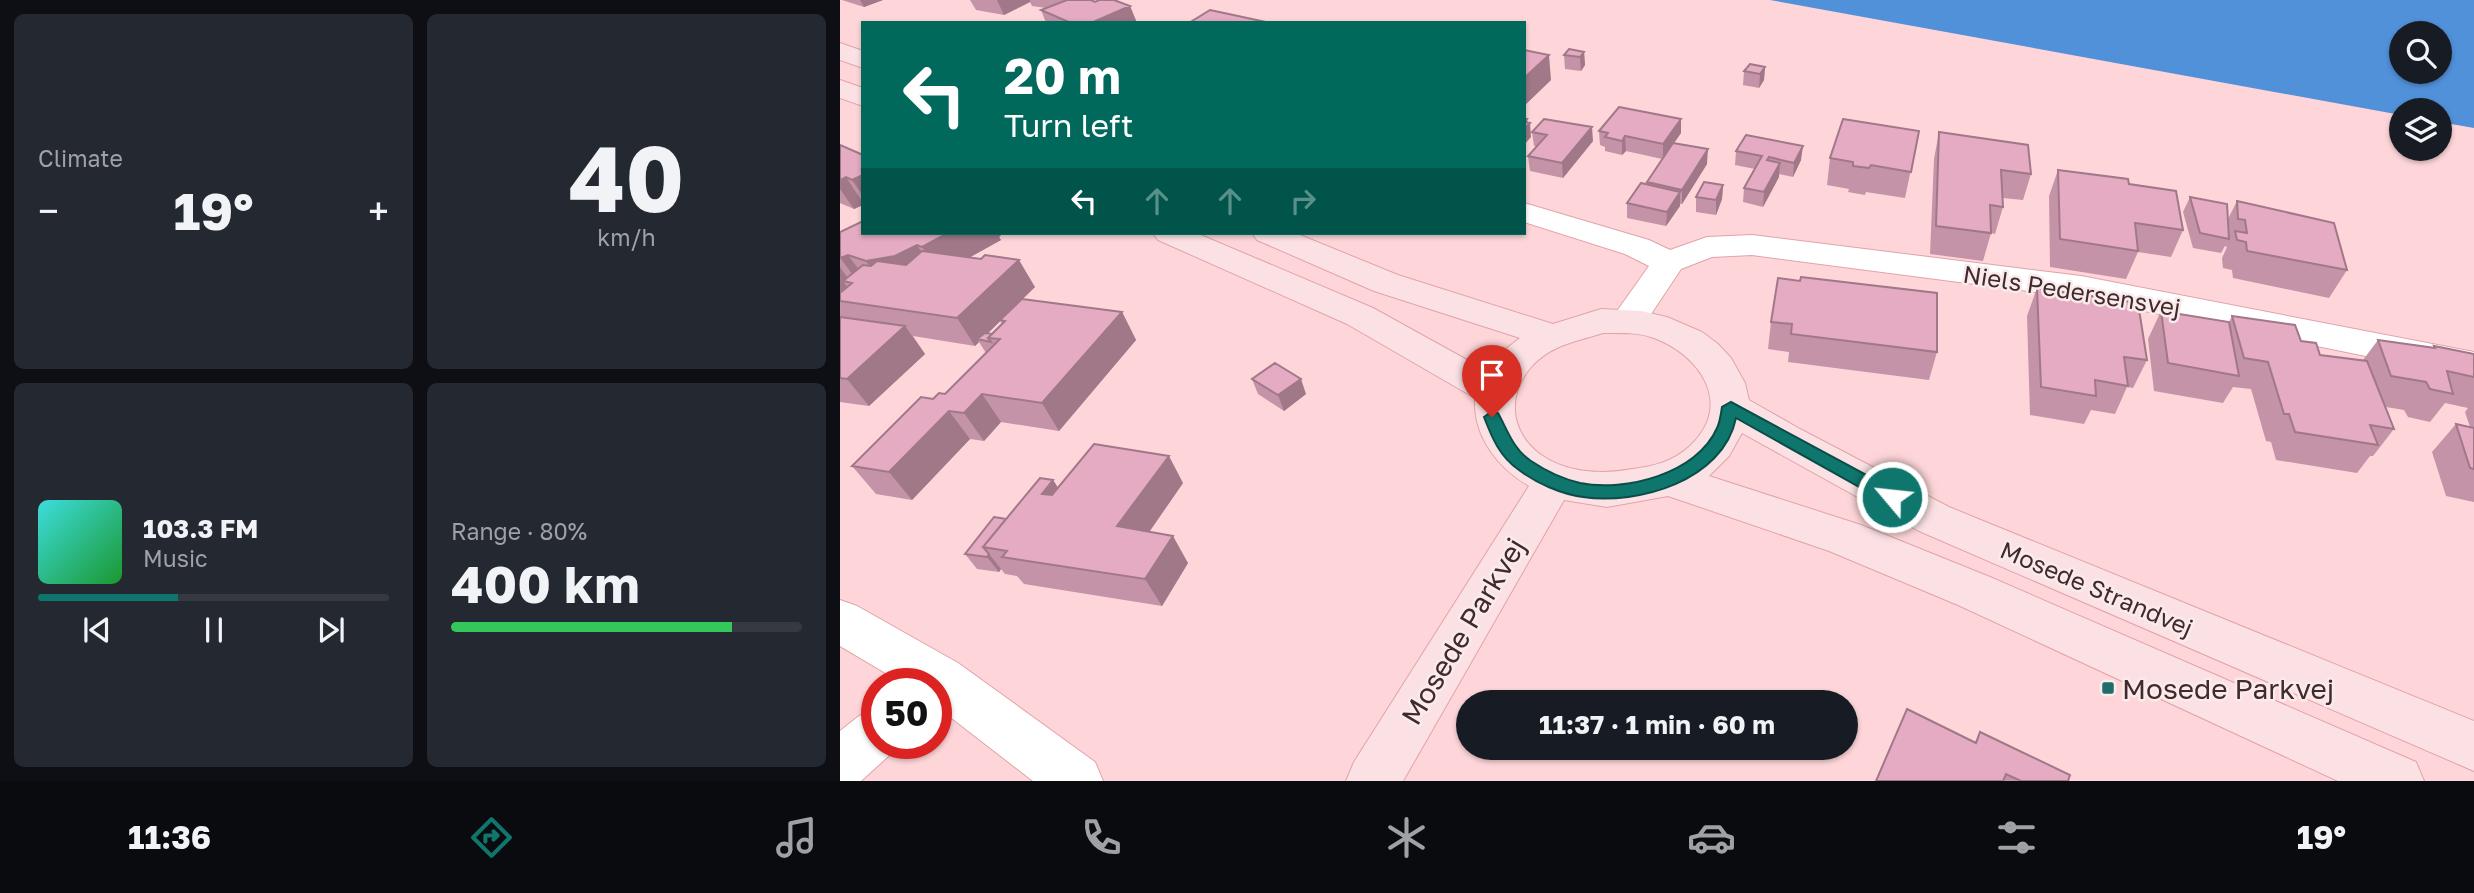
<!DOCTYPE html>
<meta charset="utf-8">
<style>
body{margin:0;font-family:"Golos Text",sans-serif;background:#242831;color:#f1f3f6;height:100vh;display:flex;flex-direction:column;font-size:26px;white-space:nowrap}
*{box-sizing:border-box;margin:0}
p{font-size:23px;color:#9ea1a6}
.icon{flex:none;width:38px;height:38px;fill:none;stroke:currentColor;stroke-width:2;stroke-linecap:round;stroke-linejoin:round}
.map{position:relative;flex:1;overflow:hidden}
.drawer{display:flex;flex-direction:column;gap:14px;padding:14px;background:#0d0f14;width:840px}
.drawer>*{flex:none}
.hud{position:absolute;left:21px;top:21px;width:665px;height:214px;border-radius:0px;box-shadow:0 2px 5px #0004;background:#00695c;color:#fff;overflow:hidden}
.buttons{position:absolute;left:1549px;top:21px;display:grid;gap:14px}
.buttons a{display:grid;place-items:center;width:63px;height:63px;border-radius:50%;background:#171b24;box-shadow:0 2px 5px #0004;font-size:35px}
.speed{position:absolute;left:21px;top:668px;display:flex;gap:14px;font-size:35px;font-weight:700;text-align:center}
.speed>*{display:grid;place-content:center;width:91px;height:91px;border-radius:50%;background:#171b24;box-shadow:0 2px 5px #0004;line-height:1}
.speed .limit{border:10px solid #d22;background:#fff;color:#111}
.pin{position:absolute;display:grid;place-items:center;width:60px;height:60px;color:#fff;margin:-72px -30px;border-radius:50% 50% 50% 0;rotate:-45deg;box-shadow:0 0 7px #0007}
.pin .icon{rotate:45deg}
.me{position:absolute;width:77px;margin:-38px;rotate:298deg;stroke-linejoin:round;filter:drop-shadow(0 0 5px #0008)}
.turn{display:flex;align-items:center;gap:24px;height:147px;padding:0 28px;font-size:32px}
.turn .icon{width:91px;height:91px;stroke-width:2.5}
.turn b{display:block;font-size:49px;line-height:60px}
.lanes{display:flex;align-items:center;height:66px;padding:0 28px;background:#0003;justify-content:center;gap:35px;direction:ltr}
.lanes .off{opacity:.35}
.big{font-size:52px;font-weight:700;line-height:1.1}
.drawer .widget{flex:1;display:flex;flex-direction:column;justify-content:center;gap:10px;min-width:0;padding:0 24px;border-radius:10px;background:#242831}
.drawer .dial{align-items:center;gap:0}
.dial b{font-size:91px;line-height:1}
.song{display:flex;align-items:center;gap:21px}
.cover{width:84px;height:84px;border-radius:10px;background:linear-gradient(135deg,hsl(180 70% 55%),hsl(130 70% 35%))}
.played{height:7px;border-radius:4px;background:linear-gradient(90deg,#0f766e 40%,#363941 40%)}
.keys{display:flex;justify-content:space-around;direction:ltr}
.heat{display:flex;justify-content:space-between;align-items:center;font-size:38px;direction:ltr}
.charge{height:10px;border-radius:5px;background:linear-gradient(90deg,#34c759 80%,#363941 0)}
.drawer .tiles{flex:1;display:grid;gap:14px;grid-template-columns:repeat(2,1fr)}
.trip{position:absolute;left:616px;top:690px;width:402px;height:70px;border-radius:35px;background:#171b24;box-shadow:0 2px 5px #0004;font-weight:700;line-height:70px;text-align:center}
.tab-bar{display:flex;height:112px;justify-content:space-around;align-items:center;background:#090b0e;color:#9ea1a6}
.tab-bar .icon{width:49px;height:49px}
.tab-bar .active{color:#0f766e}
.tab-bar b{font-size:32px;color:#f1f3f6}
main{display:flex;flex:1;min-height:0}
.map>svg:first-child{display:block}
.water{fill:#5191da;fill-rule:evenodd}
.lines{fill:none;stroke-linecap:round;stroke-linejoin:round}
.street-casing{stroke:#e1a3a9;stroke-width:2}
.secondary-casing{stroke:#e1a3a9;stroke-width:2}
.street{fill:#fff;fill-rule:evenodd}
.secondary{fill:#fbe1e4;fill-rule:evenodd}
.wall{fill:#c493a7;fill-rule:evenodd}
.shaded-wall{fill:#a07888}
.building{fill:#e4abc2;stroke:#a07888;stroke-width:2}
.route{fill:#0f766e;stroke:#0a4d48;stroke-width:2}
.poi-dot{fill:#206c6a;stroke:#f9ebec;stroke-width:2.5}
.labels{text-anchor:middle;dominant-baseline:central;stroke-width:5;stroke-linejoin:round;paint-order:stroke}
.street-label{font-size:24px;fill:#42292c;stroke:#f9ebec}
.near-street-label{font-size:28px;fill:#42292c;stroke:#f9ebec}
.near-poi-label{font-size:28px;fill:#42292c;stroke:#f9ebec;text-anchor:start}
</style>
<main>
<section class="drawer">
<div class="tiles">
<div class="widget"><p>Climate</p>
<div class="heat"><a>−</a><b class="big">19°</b><a>+</a></div>
</div>
<div class="widget dial"><b>40</b><p>km/h</p></div>
<div class="widget">
<div class="song"><i class="cover"></i><div><b>103.3 FM</b><p>Music</p></div></div>
<div class="played"></div>
<div class="keys"><svg class="icon" aria-label="previous" viewBox="0 0 24 24"><path d="M18 5L8 12l10 7zM5 5v14"/></svg><svg class="icon" aria-label="pause" viewBox="0 0 24 24"><path d="M8 5v14M16 5v14"/></svg><svg class="icon" aria-label="next" viewBox="0 0 24 24"><path d="M6 5l10 7-10 7zM19 5v14"/></svg></div>
</div>
<div class="widget"><p>Range · 80%</p><b class="big">400 km</b><div class="charge"></div></div>
</div>
</section>
<div class="map">
<svg width="1634" height="781" viewBox="0 0 1634 781">
<rect width="100%" height="100%" fill="#fed6d9"/>
<!-- water -->
<path class="water" d="M930 0H1634V128L1600 122V110H1561V115ZM1561 33H1600V72H1561Z"/>
<g class="lines">
<defs>
<path id="street" d="M684 203 809 240 830 250 867 237 912 235 1241 276 1634 352V378L1241 298 912 255 872 257 841 269 801 329 788 333 775 329 770 321 809 266 785 254 684 222Z
M0 600 17 606 118 663 255 762 263 781H193L96 706V684H64L0 646Z
M37 708V744H58L55 750 21 781H0V731L19 716Z"/>
<path id="secondary" d="M0 43 23 51V68L0 60Z
M0 80 23 88V106L0 98Z
M313 233H356L533 308 647 371 654 358 680 338 534 291 417 240 412 233H455L558 275 713 324 761 309 801 311 827 317 862 332 878 344 891 358 905 383 909 400 960 429 1109 507 1634 721V771L1079 531 902 433 889 456 869 476 1021 525 1150 577 1576 762 1584 781H1498L1118 605 989 551 828 496 767 507 724 500 563 781H506L514 762 689 486C657 467 633 436 635 398L507 324 318 240ZM763 333C779 333 796 332 811 337 859 353 895 404 850 446 832 462 815 466 792 469 761 475 722 473 696 451 658 418 675 367 717 348 732 341 748 338 763 333Z"/>
</defs>
<!-- street casing -->
<use href="#street" class="street-casing"/>
<!-- secondary casing -->
<use href="#secondary" class="secondary-casing"/>
<!-- street -->
<use href="#street" class="street"/>
<!-- secondary -->
<use href="#secondary" class="secondary"/>
</g>
<!-- wall -->
<path class="wall" d="M2 0H43L24 7Z
M130 0H254L253 1 290 6 297 23H206L201 10 206 8 192 6 190 2 164 15 136 10Z
M684 50 711 80 686 104H684Z
M744 52 745 65 741 71 725 69 724 55Z
M925 67 924 80 919 88 903 85 904 71Z
M841 119V133L834 143 867 164 842 204H840V206L826 226 787 218V203L807 185V182L822 159 786 151 782 155 765 151V147L760 145 759 131Z
M1079 131 1065 198 1026 192 1025 195 1008 192 1009 189 987 185 990 158Z
M692 132 753 141 723 178 690 171 688 156 697 146H694Z
M1099 132 1191 174 1183 200 1163 198V207L1155 234 1151 233 1143 261 1090 254 1094 159Z
M0 145 23 155V205L14 209 0 203Z
M896 151 961 160 953 177 939 174V177L923 207 903 202 904 188 915 169 895 165Z
M1218 170 1289 184 1343 230 1331 257 1298 252 1286 279 1210 267 1209 196Z
M883 185 882 199 876 215 856 212V197Z
M1350 197 1388 219 1397 201 1507 270 1489 298 1393 278 1392 270 1383 268 1382 258 1387 247 1385 246 1381 253 1353 248 1343 212Z
M0 232 159 233 161 235 159 237 161 240 130 257 195 287 182 299 282 312 296 340 219 431 161 422 144 441 130 439 72 500 36 494 12 466 93 399 105 394 146 353 139 342 135 346 73 336 85 354 29 406 0 402ZM160 321 162 324 152 334 148 333Z
M960 281 1097 352 1089 380 948 362 949 352 928 349 931 322Z
M1197 288 1307 360 1293 388 1287 387 1275 414 1251 410 1244 424 1190 415 1187 316Z
M1321 311 1389 322 1392 316 1461 341 1480 355 1523 360 1538 340 1593 348 1594 346 1634 354V502L1606 496 1592 452 1616 424 1630 427 1625 412 1628 408 1605 403 1590 422 1568 417 1564 410 1546 407 1554 429 1533 456H1530L1517 473 1436 460 1431 442 1426 441 1411 389 1393 387 1383 403 1314 391 1308 339Z
M412 379 466 394 444 411 418 394Z
M213 480 218 488 343 483 309 532 348 563 322 606 184 584 177 576 165 574 161 569 159 572 137 569 125 554Z
M1140 732 1228 781H1036L1135 742Z"/>
<!-- shaded-wall -->
<path class="shaded-wall" d="M20 0H43L24 7Z
M157 0H190V2L164 15Z
M290 6 297 23H251Z
M744 52 745 65 741 71 740 57Z
M709 55 711 80 686 104 684 78Z
M925 67 924 80 919 88 920 74Z
M687 119 688 125 690 123 691 137 684 145V129L685 122Z
M841 119V133L823 159V144Z
M752 127 753 141 723 178 722 163Z
M785 136 786 151 782 155V141Z
M963 146 961 160 953 177 954 163Z
M868 149 867 164 842 204V190Z
M940 163 939 177 923 207 924 192Z
M23 175V196L12 180Z
M6 177 23 203V205L14 209 0 189V180Z
M883 185 882 199 876 215V200Z
M840 192V206L826 226 827 212Z
M108 233H159L161 235 159 237 161 240 100 274 82 247Z
M77 245 95 272 45 289 26 261Z
M8 255 28 282 21 286 1 259Z
M179 260 195 287 141 340 137 339 139 342 135 346 117 318Z
M0 267 11 283 3 281 19 304 0 301Z
M282 312 296 340 219 431 202 403Z
M65 326 85 354 29 406 7 379Z
M461 379 466 394 444 411 438 395Z
M142 394 161 422 144 441 124 413Z
M109 411 130 439 72 500 49 472Z
M329 456 343 483 294 554 277 526Z
M213 480 231 508 202 494Z
M333 536 348 563 322 606 305 579Z
M149 554 161 569 159 572 147 557Z"/>
<!-- building -->
<path class="building" d="M227 0H251L255 2 259 0H274L290 6 251 23H231L201 10Z
M370 10 426 22 349 23Z
M729 49 744 52 740 57 724 55Z
M684 50 709 55 684 78Z
M910 64 925 67 920 74 904 71Z
M779 107 841 119 823 144 785 136 782 141 765 137 768 133 759 131Z
M684 119H687L685 122 690 123 684 129Z
M704 119 752 127 722 163 688 156 707 135 692 132Z
M1003 119 1079 131 1071 172 1031 165 1029 168 1013 166V162L990 158Z
M1099 132 1188 145 1191 174 1161 170 1163 207 1150 205 1151 233 1096 226Z
M906 135 963 146 954 163 929 157 927 160 940 163 924 192 904 188 922 156 896 151Z
M833 143 868 149 842 190 807 182Z
M0 145 23 155V169L21 170H23V175L12 180 6 177 0 180Z
M1218 170 1288 179 1289 184 1336 191 1343 230 1295 223 1298 251 1220 239Z
M864 182 883 185 876 200 856 197Z
M801 183 840 192 827 212 787 203Z
M1350 197 1387 204 1389 239 1360 233Z
M1397 201 1494 223 1507 270 1407 251 1406 242 1397 240 1395 231 1407 233 1405 220 1398 219Z
M23 221V233H108L82 247 77 245 55 256 26 261 8 255 0 258V232Z
M82 251 141 259 145 255 179 260 117 318 0 301V293L12 283 3 281 23 265 31 266 37 261 66 265Z
M961 277 1097 293V352L951 334 952 324 931 322 938 278 960 281Z
M1197 288 1298 303 1307 360 1284 357 1288 386 1255 380 1256 396 1201 387Z
M182 299 282 312 202 403 142 394 124 413 109 411 49 472 12 466 81 397 93 399 99 393 105 394 160 339 148 338 165 321 160 320Z
M1321 311 1389 322 1399 376 1328 363Z
M1392 316 1455 325 1461 341 1476 343 1480 355 1527 361 1554 429 1530 425 1538 445 1455 432 1449 414H1444L1428 362 1404 358Z
M0 317 65 326 7 379 0 378Z
M145 333 152 334 148 338 151 342 137 339Z
M1538 340 1595 348 1594 346 1634 354V377L1607 371 1613 394 1590 389 1586 382 1551 376Z
M435 363 461 379 438 395 412 379Z
M1616 424 1634 428V469L1630 468Z
M254 444 329 456 277 526 333 536 305 579 162 557 167 551 143 547 200 478 213 480 202 494 212 495Z
M154 517 166 519 143 547 149 554 147 557 125 554Z
M1067 709 1136 743 1140 732 1230 775 1228 781H1181L1166 774 1163 781H1036Z"/>
<!-- route -->
<path class="route" d="M891 402 1058 492 1061 497 1058 502H1046L896 418C883 481 798 505 743 497 721 494 696 483 679 470 660 457 652 438 644 417L652 411 658 413C668 431 673 449 691 461 706 471 723 479 740 483 785 492 857 474 877 428 880 422 881 414 882 407Z"/>
<!-- markers -->
<rect class="poi-dot" x="1261" y="681" width="14" height="14" rx="3.5"/>
<g class="labels">
<!-- street labels -->
<g class="street-label">
<text transform="translate(1232 290) rotate(9)">Niels Pedersensvej</text>
<text transform="translate(1257 588) rotate(23)">Mosede Strandvej</text>
</g>
<!-- near-street labels -->
<g class="near-street-label">
<text transform="translate(623 631) rotate(-59)">Mosede Parkvej</text>
</g>
<!-- near-poi labels -->
<g class="near-poi-label">
<text x="1282" y="688">Mosede Parkvej</text>
</g>
</g>
</svg>
<div class="buttons">
<a><svg class="icon" aria-label="search" viewBox="0 0 24 24"><circle cx="10" cy="10" r="6"/><path d="M15 15l6 6"/></svg></a>
<a><svg class="icon" aria-label="layers" viewBox="0 0 24 24"><path d="M12 4l9 5-9 5-9-5zM3 14l9 5 9-5"/></svg></a>
</div>
<div class="speed"><div class="limit">50</div></div>
<div class="pin" style="left:652px;top:417px;background:#d93025"><svg class="icon" aria-label="arrive" viewBox="0 0 24 24"><path d="M6 21V4h12l-3 4 3 4H6"/></svg></div>
<svg class="me" style="left:1052px;top:497px" viewBox="-20 -20 40 40"><circle r="17" fill="#0f766e" stroke="#fff" stroke-width="3"/><path d="M0-11L8 9 0 5-8 9z" fill="#fff"/></svg>
<div class="trip">11:37 · 1 min · 60 m</div>
<div class="hud">
<div class="turn"><svg class="icon" aria-label="left" viewBox="0 0 24 24"><path d="M17 20v-9H6M10 6l-5 5 5 5"/></svg><div><b>20 m</b>Turn left</div></div>
<div class="lanes"><svg class="icon" aria-label="left" viewBox="0 0 24 24"><path d="M17 20v-9H6M10 6l-5 5 5 5"/></svg><svg class="icon off" aria-label="ahead" viewBox="0 0 24 24"><path d="M12 20V5M6 11l6-6 6 6"/></svg><svg class="icon off" aria-label="ahead" viewBox="0 0 24 24"><path d="M12 20V5M6 11l6-6 6 6"/></svg><svg class="icon off" aria-label="right" viewBox="0 0 24 24"><path d="M7 20v-9h11M14 6l5 5-5 5"/></svg></div>
</div>
</div>
</main>
<nav class="tab-bar">
<b>11:36</b>
<svg class="icon active" aria-label="directions" viewBox="0 0 24 24"><path d="M12 3l9 9-9 9-9-9zM9 14v-3h6M13 9l2 2-2 2"/></svg>
<svg class="icon" aria-label="music" viewBox="0 0 24 24"><path d="M9 18V5l10-2v13"/><circle cx="6" cy="18" r="3"/><circle cx="16" cy="16" r="3"/></svg>
<svg class="icon" aria-label="phone" viewBox="0 0 24 24"><path d="M5 4h4l2 5-3 2q2 4 5 5l2-3 5 2v4C11 20 4 13 5 4z"/></svg>
<svg class="icon" aria-label="climate" viewBox="0 0 24 24"><path d="M12 3v18M4 7l16 10M4 17L20 7"/></svg>
<svg class="icon" aria-label="car" viewBox="0 0 24 24"><path d="M5 17H2v-5l4-1 3-4h7l3 4 3 1v5h-3M9 17h6M6 11h13"/><circle cx="7" cy="17" r="2"/><circle cx="17" cy="17" r="2"/></svg>
<svg class="icon" aria-label="filters" viewBox="0 0 24 24"><path d="M4 7h16M4 17h16"/><circle cx="9" cy="7" r="2"/><circle cx="15" cy="17" r="2"/></svg>
<b>19°</b>
</nav>
